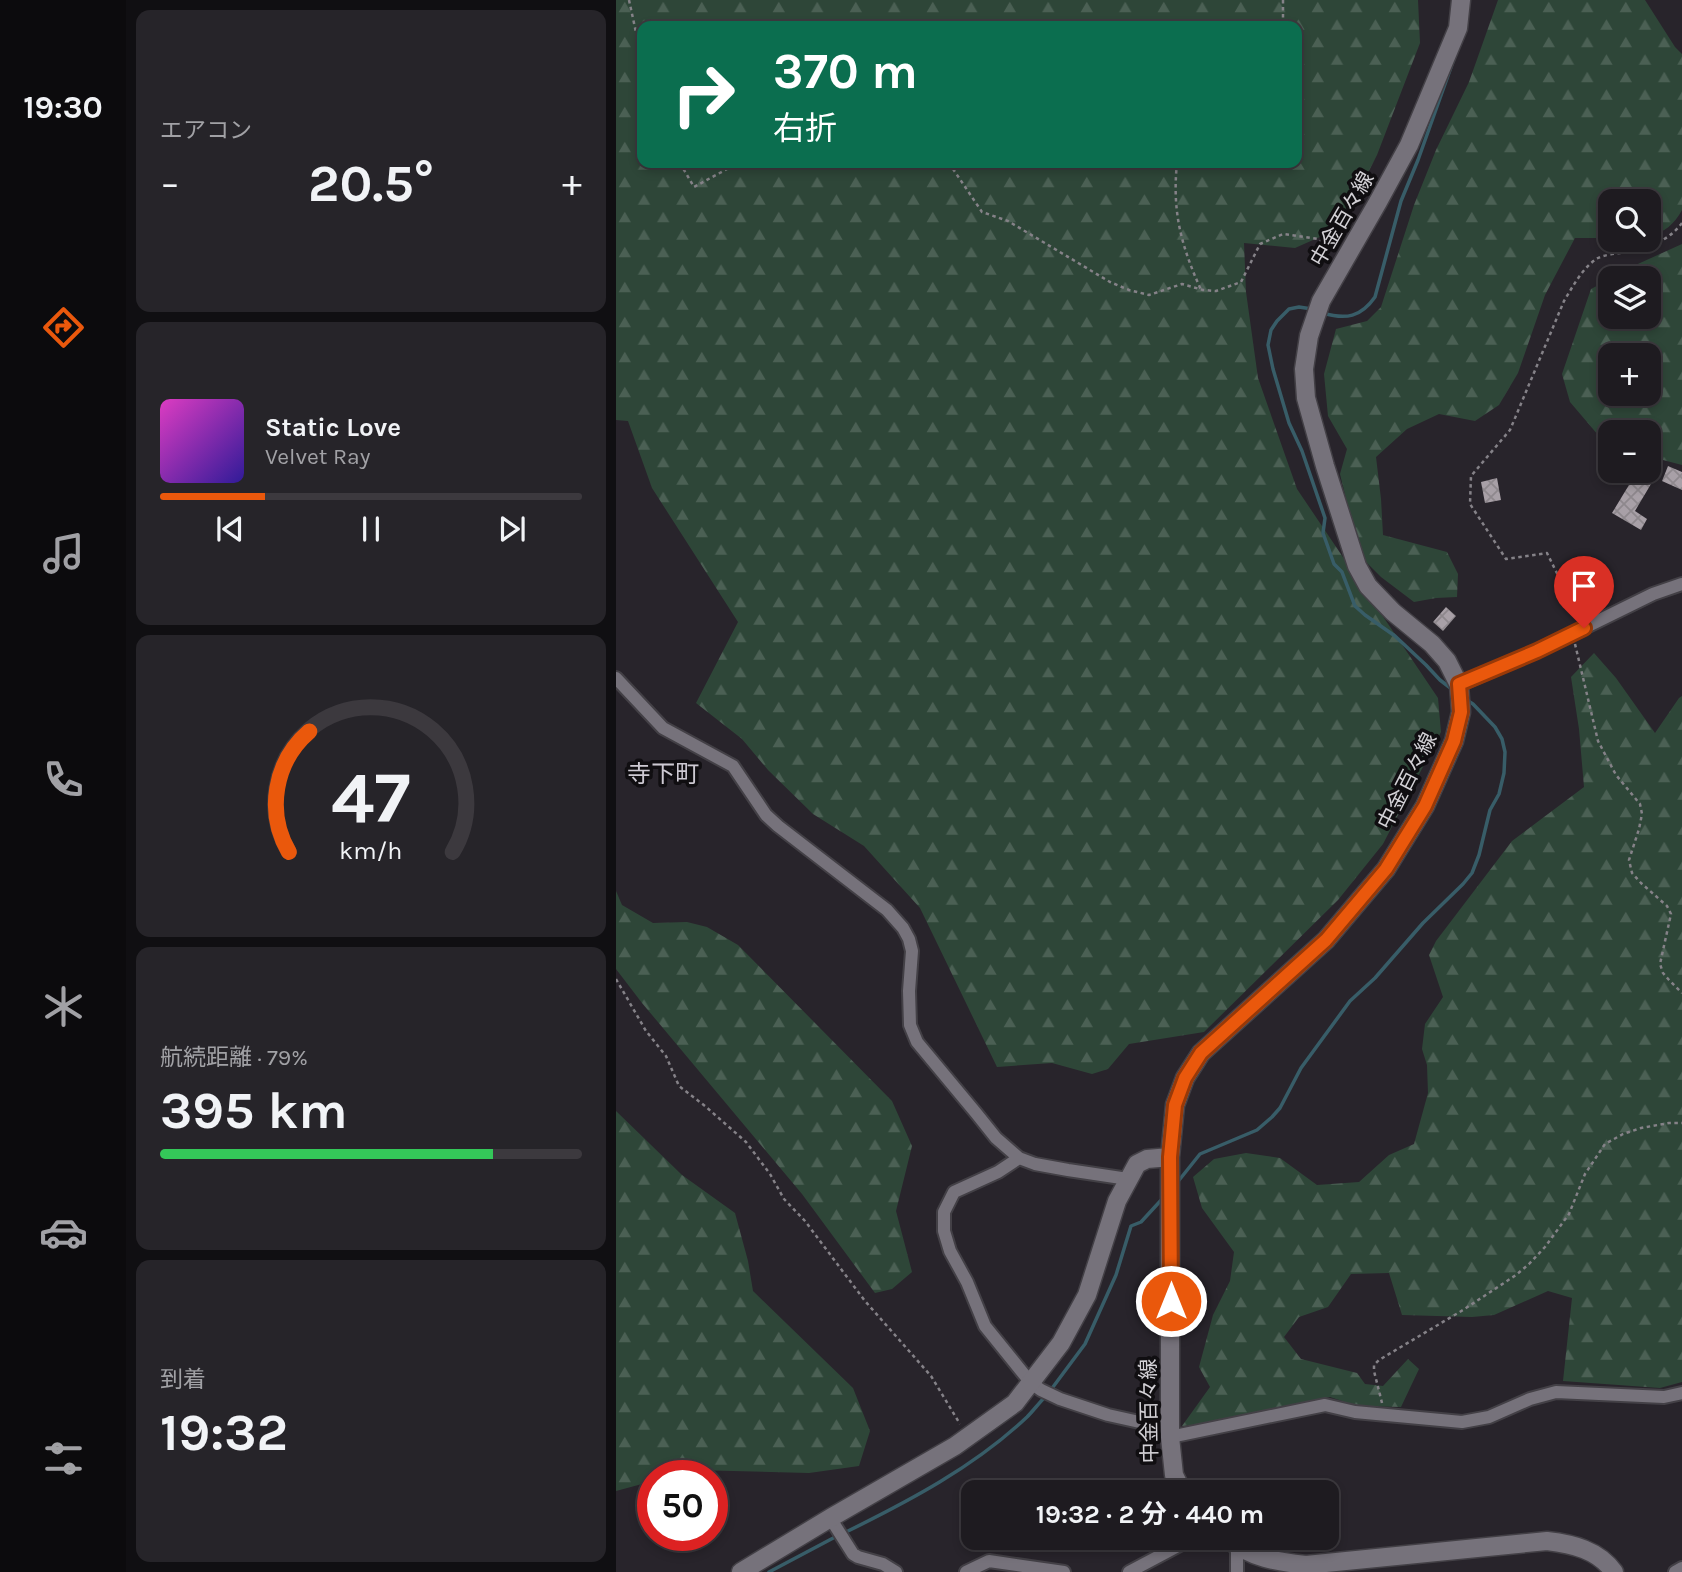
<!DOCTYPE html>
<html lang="ja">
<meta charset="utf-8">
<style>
body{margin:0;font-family:Karla,"Noto Sans JP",sans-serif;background:#262429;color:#f1f3f6;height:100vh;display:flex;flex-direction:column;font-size:26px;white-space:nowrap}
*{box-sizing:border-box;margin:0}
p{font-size:23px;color:#a1a1a5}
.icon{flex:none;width:38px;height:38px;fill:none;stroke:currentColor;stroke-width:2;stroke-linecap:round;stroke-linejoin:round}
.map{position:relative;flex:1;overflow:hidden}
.drawer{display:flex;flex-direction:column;gap:10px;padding:10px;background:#100f12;width:490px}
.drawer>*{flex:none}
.banner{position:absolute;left:21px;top:21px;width:665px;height:147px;border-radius:14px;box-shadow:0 4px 10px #0003,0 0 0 2px #3c393e;background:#0b6e4f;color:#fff;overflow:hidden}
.fabs{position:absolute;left:982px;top:189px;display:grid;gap:14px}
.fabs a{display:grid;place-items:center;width:63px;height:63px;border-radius:14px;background:#1e1b20;box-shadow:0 4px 10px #0003,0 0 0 2px #3c393e;font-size:35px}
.speed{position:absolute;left:21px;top:1460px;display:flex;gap:14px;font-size:35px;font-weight:700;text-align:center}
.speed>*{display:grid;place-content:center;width:91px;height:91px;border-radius:50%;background:#1e1b20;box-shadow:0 4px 10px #0003,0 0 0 2px #3c393e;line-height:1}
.speed .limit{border:10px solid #d22;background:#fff;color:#111}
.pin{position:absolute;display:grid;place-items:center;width:60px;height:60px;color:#fff;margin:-72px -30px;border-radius:50% 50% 50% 0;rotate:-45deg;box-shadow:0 0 7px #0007}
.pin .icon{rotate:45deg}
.me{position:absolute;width:77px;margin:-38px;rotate:0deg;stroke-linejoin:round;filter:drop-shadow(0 0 5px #0008)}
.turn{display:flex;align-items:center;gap:24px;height:147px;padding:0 21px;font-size:32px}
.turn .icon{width:91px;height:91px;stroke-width:2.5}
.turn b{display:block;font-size:49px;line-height:60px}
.big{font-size:52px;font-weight:700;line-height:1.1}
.drawer .card{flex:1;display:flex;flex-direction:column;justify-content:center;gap:10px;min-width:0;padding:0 24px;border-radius:14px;background:#262429}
.drawer .dial{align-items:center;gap:0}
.dial svg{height:182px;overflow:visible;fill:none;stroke:#3c393e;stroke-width:7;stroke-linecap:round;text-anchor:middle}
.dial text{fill:#f1f3f6;stroke:none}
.song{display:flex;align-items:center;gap:21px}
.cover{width:84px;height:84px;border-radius:10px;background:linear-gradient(135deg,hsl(310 70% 55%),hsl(250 70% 35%))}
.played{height:7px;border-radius:4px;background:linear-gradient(90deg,#ea580c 25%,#3c393e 25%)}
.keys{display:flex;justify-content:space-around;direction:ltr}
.heat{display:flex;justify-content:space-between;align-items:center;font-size:38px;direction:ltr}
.charge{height:10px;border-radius:5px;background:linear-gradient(90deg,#34c759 79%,#3c393e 0)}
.trip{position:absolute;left:345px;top:1480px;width:378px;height:70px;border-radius:14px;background:#1e1b20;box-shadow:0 4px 10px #0003,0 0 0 2px #3c393e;font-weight:700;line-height:70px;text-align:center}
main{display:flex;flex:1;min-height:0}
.tab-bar{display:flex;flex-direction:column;width:126px;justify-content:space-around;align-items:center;background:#0c0b0d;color:#a1a1a5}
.tab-bar .icon{width:49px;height:49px}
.tab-bar .current{color:#ea580c}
.tab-bar b{font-size:32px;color:#f1f3f6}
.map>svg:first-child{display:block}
.forest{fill:url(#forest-firs);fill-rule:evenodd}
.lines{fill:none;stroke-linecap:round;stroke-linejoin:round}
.stream{stroke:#385d68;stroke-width:3.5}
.building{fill:url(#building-cross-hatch)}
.street-casing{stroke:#434046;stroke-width:16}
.secondary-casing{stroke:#434046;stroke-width:21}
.path{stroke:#858288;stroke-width:2.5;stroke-dasharray:3.5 3.5;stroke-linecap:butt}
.street{stroke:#76727b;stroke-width:12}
.secondary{stroke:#76727b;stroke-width:18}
.route-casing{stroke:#983908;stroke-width:18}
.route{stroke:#ea580c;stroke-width:12}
.labels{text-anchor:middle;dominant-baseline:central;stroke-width:7;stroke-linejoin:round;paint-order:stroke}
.street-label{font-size:21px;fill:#d3d1d6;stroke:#100e11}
.quarter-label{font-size:24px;fill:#cdc9d2;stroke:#100e11}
</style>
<main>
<nav class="tab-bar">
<b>19:30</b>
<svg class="icon current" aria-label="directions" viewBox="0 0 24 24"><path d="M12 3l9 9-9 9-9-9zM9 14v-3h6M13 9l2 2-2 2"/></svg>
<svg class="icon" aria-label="music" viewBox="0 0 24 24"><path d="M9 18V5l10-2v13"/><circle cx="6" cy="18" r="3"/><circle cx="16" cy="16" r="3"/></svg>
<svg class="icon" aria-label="phone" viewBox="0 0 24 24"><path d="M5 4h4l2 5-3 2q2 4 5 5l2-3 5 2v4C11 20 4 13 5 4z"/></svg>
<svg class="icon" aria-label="climate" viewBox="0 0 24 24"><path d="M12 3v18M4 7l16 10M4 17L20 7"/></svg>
<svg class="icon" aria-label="car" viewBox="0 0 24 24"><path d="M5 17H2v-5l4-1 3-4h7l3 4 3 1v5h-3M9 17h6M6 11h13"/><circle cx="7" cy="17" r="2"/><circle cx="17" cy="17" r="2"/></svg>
<svg class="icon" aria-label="filters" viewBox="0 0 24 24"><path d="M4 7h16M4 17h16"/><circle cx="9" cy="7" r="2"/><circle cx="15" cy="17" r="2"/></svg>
</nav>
<section class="drawer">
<div class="card"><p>エアコン</p>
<div class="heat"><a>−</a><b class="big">20.5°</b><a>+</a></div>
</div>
<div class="card">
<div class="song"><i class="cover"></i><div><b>Static Love</b><p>Velvet Ray</p></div></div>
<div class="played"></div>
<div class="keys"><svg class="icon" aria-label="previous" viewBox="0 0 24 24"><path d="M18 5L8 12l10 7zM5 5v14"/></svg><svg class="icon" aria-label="pause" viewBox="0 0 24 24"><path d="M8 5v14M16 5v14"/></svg><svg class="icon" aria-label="next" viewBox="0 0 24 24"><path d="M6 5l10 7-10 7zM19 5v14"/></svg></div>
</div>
<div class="card dial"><svg viewBox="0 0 100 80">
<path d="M14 69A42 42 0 1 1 86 69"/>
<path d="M14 69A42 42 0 0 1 23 16" stroke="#ea580c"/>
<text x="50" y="56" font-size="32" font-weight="700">47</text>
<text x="50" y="72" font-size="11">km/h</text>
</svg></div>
<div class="card"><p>航続距離 · 79%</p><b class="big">395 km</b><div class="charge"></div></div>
<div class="card"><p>到着</p><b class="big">19:32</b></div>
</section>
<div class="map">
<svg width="1066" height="1572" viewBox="0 0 1066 1572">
<defs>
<pattern id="forest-firs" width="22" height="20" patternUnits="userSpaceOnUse" patternTransform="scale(1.75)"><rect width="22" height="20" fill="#2e4638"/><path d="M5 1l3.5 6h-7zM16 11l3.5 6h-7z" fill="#4b6054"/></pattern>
<pattern id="building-cross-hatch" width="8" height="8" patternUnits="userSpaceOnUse" patternTransform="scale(1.75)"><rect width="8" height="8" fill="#a8a0a7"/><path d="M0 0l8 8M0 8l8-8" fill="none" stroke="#8e888d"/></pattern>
</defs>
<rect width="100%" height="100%" fill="#28242b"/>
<!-- forest -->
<path class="forest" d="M0 0H802L804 43 761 155 724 228 679 248 628 243 630 292 642 378 681 489 822 698 825 732 767 844 722 900 588 1032 513 1044 492 1069 476 1074 436 1063 381 1067 304 908 248 846 197 814 152 770 126 739 80 703 122 622 36 488 12 421 0 420ZM26 26H681V163H26Z
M882 0H1029L1059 47 1066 54V210C1059 223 1048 234 1033 235L1032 201H994V238H959L929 295 902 373 883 405 859 421 823 414 791 429 760 457 765 499 767 535 831 552 842 574 841 597 820 598 798 602 765 577 744 556 724 474 731 449 712 416 708 374 720 329 751 321 765 307 798 205 820 150 853 82Z
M1066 244V465L1047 460H1033L1032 432H994V449L954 402 946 374 975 289 994 279V317H1032V278H995L1013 268ZM1032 355V394H994V355Z
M978 653 1000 678 1039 733 1063 698 1066 696V1382L1044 1388 947 1381 956 1298 932 1291 878 1315 856 1317 786 1315 773 1273 735 1274 712 1307 683 1317 668 1337 685 1359 741 1373 749 1384 767 1386 792 1359 803 1369 785 1407 741 1406 714 1397 592 1424 566 1426 594 1387 583 1367 597 1315 614 1281 618 1252 586 1208 577 1177 598 1159 630 1153 664 1158 701 1185 743 1182 773 1155 798 1144 812 1093 811 1065 806 1049 809 1024 827 997 813 955 820 941 896 841 968 787 963 729 955 677Z
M0 891 6 905 37 923 71 922 91 927 122 945 276 1101 296 1146 280 1211 296 1272 276 1289 259 1293 186 1194 26 1003 0 969Z
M0 1111 66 1175 119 1213 132 1261 137 1291 237 1388 254 1431 243 1466 193 1473 77 1470 57 1475H37V1481L0 1491Z"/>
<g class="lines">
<!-- stream -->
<path class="stream" d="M696 309 683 307 673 309 661 321 655 330 652 345 657 369 673 423 686 451 709 518 707 533 718 564 726 572 739 606 749 615 779 636 810 665 824 680 837 690
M707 313C730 320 745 317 759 297L785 201 802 160 839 56
M560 1184 584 1154 641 1130 656 1117 664 1108 685 1068 734 1001 759 978 807 923 847 884 856 873 863 855 874 810 883 794 888 773 889 752 886 739 879 727 857 704 849 699
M434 1391 469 1344 500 1275 515 1226 525 1222 548 1197
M228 1533C293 1501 358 1467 411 1417 417 1411 423 1403 429 1397
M153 1572 221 1536"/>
</g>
<!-- building -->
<path class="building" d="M1052 466 1066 472V490L1046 481Z
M1019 475 1035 484 1019 511 1031 519 1025 530 996 513Z
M881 478 885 500 869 503 865 482Z
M830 607 840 616 827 631 817 622Z"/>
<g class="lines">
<defs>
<path id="street" d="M0 678 47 728 117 766 150 815 162 826 271 910 287 928 293 939 296 951 293 991 294 1025 301 1042 360 1113 380 1138 403 1158 419 1164 452 1170 512 1179
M843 685 921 651 1037 594 1066 584
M403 1158 382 1172 338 1192 328 1212V1231L334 1251 351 1282 369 1326 415 1383 425 1390 444 1399 492 1415 555 1429
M554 1437 709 1405 739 1412 846 1422 873 1417 914 1399 940 1392 1048 1397 1066 1393
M216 1517 218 1524 237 1554 242 1557 267 1564 280 1572
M350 1572 373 1561 448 1572
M513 1572 577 1538
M621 1572V1547
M1059 1572 1066 1568"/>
<path id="secondary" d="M567 1493 558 1475 554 1437V1157L559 1105 569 1078 585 1053 710 940 770 869 809 806 838 741 845 712 843 685 831 661 816 644 777 612 752 586 741 566 709 466 690 398 688 369 693 336 705 301 762 202 793 145 842 28 845 0
M611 1538C634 1558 662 1562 690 1565L931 1541C957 1544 982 1550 998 1572
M125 1572 216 1517 339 1446 399 1403 445 1343 471 1295 501 1201 521 1164 531 1159 554 1157"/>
</defs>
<!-- street casing -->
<use href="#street" class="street-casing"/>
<!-- secondary casing -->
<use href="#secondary" class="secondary-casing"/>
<!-- path -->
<path class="path" d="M13 0 26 60
M667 0V26
M64 163 78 187 122 163
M243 163 269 166 273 163
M333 163 366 212 392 221 494 282 513 290 533 295 566 284 587 290 600 291 625 282 644 244 667 234 702 239 718 251
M561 163C556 212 565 245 585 290
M963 618 931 553 890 559 854 504 855 476 894 430 948 301C957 286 967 267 982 258 988 255 997 254 1004 253 1029 247 1049 245 1066 223
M959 644 982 741 1000 775 1024 804 1026 814 1023 829 1013 860 1016 873 1025 883 1051 906 1055 914 1044 964 1047 973 1053 980 1066 993
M0 979 30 1031 50 1056 63 1086 89 1106 130 1142 154 1174 168 1199 189 1221 249 1301 315 1376 344 1424
M766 1403 758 1371V1365L763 1360 847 1310 900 1275 913 1264 929 1247 953 1214 969 1174 989 1144 1007 1134 1025 1128 1053 1123H1066"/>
<!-- street -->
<use href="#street" class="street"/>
<!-- secondary -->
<use href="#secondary" class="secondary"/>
</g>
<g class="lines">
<defs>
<path id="route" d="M555 1301 554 1157 559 1105 569 1078 585 1053 710 940 770 869 809 806 838 741 845 712 843 684 921 651 968 628"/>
</defs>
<!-- route casing -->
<use href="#route" class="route-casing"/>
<!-- route -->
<use href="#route" class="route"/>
</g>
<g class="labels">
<!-- street labels -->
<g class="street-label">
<text transform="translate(726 219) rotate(-60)">中金百々線</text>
<text transform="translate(791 781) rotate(-63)">中金百々線</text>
<text transform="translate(533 1411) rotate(-91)">中金百々線</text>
</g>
<!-- quarter labels -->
<g class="quarter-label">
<text x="47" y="774">寺下町</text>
</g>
</g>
</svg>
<div class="fabs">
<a><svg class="icon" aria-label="search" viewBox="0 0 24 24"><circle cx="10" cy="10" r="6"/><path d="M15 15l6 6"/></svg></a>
<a><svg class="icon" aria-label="layers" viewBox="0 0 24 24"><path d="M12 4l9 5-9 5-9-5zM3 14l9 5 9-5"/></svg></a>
<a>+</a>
<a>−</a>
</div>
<div class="speed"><div class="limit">50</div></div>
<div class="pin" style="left:968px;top:628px;background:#d93025"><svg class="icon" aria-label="arrive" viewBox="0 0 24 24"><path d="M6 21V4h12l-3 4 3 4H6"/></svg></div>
<svg class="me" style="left:555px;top:1301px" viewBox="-20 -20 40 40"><circle r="17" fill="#ea580c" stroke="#fff" stroke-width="3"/><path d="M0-11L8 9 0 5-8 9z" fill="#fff"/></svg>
<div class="trip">19:32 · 2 分 · 440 m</div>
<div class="banner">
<div class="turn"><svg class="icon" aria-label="right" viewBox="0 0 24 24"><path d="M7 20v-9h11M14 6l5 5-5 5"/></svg><div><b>370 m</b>右折</div></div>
</div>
</div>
</main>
